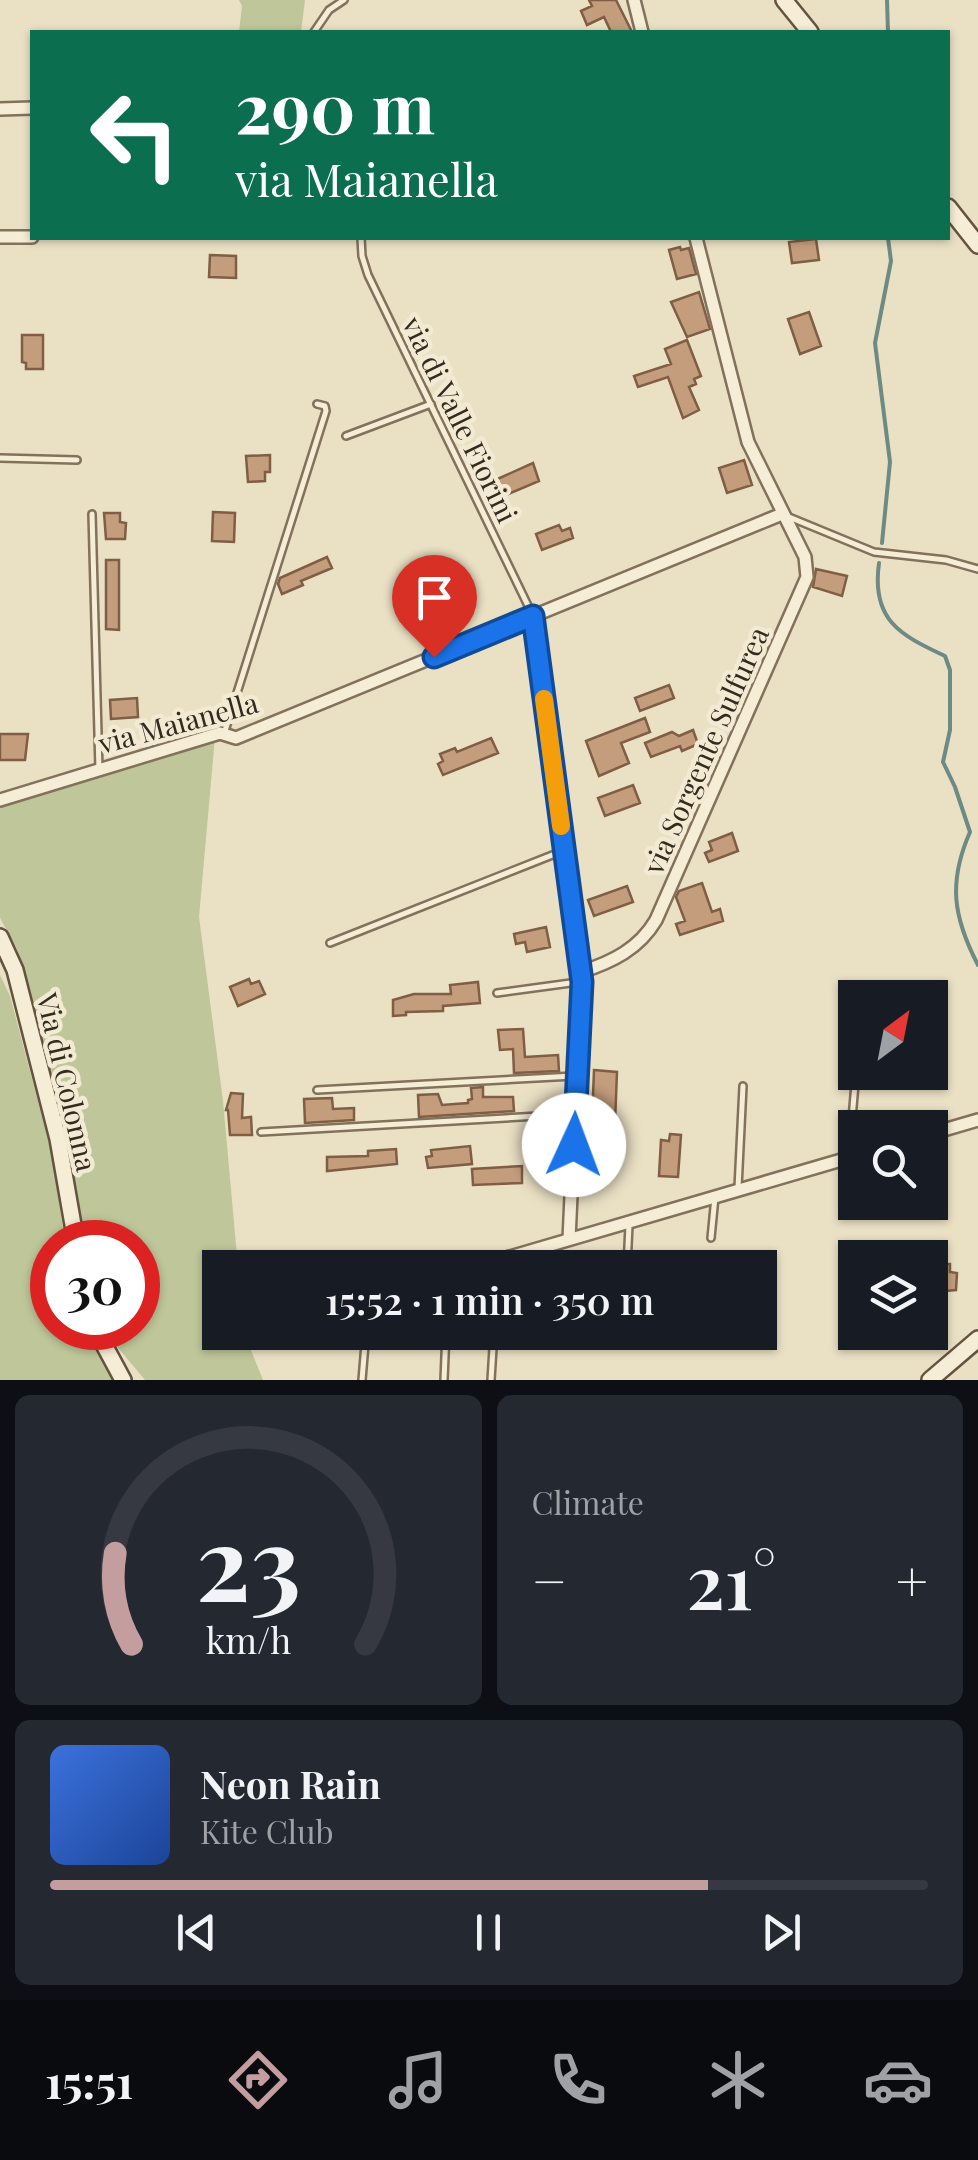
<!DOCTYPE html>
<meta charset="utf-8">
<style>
body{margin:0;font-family:"Playfair Display",serif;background:#242831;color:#f1f3f6;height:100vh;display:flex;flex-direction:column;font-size:38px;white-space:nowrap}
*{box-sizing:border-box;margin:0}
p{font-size:32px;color:#9ea1a6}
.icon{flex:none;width:55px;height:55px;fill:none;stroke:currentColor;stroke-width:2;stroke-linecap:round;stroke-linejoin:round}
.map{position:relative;height:1380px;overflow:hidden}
.details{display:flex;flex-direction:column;gap:15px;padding:15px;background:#0d0f14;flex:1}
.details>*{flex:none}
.guide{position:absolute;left:30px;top:30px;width:920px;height:210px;border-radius:0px;box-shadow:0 2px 8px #0004;background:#0b6e4f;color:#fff;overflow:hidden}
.needle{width:65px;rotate:32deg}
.tools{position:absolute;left:838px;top:980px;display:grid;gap:20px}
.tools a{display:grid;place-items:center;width:110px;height:110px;border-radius:0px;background:#171b24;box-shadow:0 2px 8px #0004;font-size:50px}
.speed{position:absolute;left:30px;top:1220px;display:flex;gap:20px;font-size:50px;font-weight:700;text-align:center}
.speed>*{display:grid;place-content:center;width:130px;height:130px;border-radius:50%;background:#171b24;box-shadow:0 2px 8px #0004;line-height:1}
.speed .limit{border:15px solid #d22;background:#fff;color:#111}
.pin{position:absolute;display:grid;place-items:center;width:85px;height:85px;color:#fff;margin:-102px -42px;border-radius:50% 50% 50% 0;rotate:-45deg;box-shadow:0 0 10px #0007}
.pin .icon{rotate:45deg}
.me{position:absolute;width:110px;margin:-55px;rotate:2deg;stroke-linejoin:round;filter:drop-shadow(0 0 8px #0008)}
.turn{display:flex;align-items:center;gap:35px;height:210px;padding:0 40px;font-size:45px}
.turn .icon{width:130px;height:130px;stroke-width:2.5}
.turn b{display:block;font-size:70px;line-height:85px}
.big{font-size:75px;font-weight:600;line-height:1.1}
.details .card{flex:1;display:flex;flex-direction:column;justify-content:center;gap:15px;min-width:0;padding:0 35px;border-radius:15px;background:#242831}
.details .dial{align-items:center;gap:0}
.dial svg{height:260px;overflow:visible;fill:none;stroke:#363941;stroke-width:7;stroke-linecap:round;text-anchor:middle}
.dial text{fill:#f1f3f6;stroke:none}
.song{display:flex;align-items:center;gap:30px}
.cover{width:120px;height:120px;border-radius:15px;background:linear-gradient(135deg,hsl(220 70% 55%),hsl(220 70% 35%))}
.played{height:10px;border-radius:5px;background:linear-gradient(90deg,#c49d9e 75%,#363941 75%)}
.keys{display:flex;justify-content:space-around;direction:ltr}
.heat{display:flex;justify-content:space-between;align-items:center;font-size:55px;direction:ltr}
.details .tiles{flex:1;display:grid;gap:15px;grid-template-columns:1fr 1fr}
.card:last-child{grid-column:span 2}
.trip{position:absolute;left:202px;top:1250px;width:575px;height:100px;border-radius:0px;background:#171b24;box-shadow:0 2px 8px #0004;font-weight:600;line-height:100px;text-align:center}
.tab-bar{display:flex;height:160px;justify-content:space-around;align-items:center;background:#090b0e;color:#9ea1a6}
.tab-bar .icon{width:70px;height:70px}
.tab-bar .selected{color:#c49d9e}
.tab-bar b{font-size:45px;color:#f1f3f6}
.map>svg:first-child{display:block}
.green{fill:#bfc699}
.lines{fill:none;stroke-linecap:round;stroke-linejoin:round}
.stream{stroke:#6d8a84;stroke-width:4}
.building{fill:#c49d7d;stroke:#7f5e44;stroke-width:2.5}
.lane-casing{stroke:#82725c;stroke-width:10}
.street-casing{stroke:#82725c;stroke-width:16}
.secondary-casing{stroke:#64533f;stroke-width:20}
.lane{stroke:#f5edd6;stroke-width:5}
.street{stroke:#f5edd6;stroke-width:11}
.secondary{stroke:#f5edd6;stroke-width:15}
.route-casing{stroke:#114b97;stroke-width:25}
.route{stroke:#1a73e8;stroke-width:18}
.slow{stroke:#f59e0b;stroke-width:18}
.labels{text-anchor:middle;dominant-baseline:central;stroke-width:9;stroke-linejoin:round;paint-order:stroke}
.street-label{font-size:28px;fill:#342a1f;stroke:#f2ead2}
</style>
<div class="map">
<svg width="978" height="1380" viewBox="0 0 978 1380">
<rect width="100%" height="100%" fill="#eae0c4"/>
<!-- green -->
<path class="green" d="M239 0H305L301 32H239L242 6Z
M215 737 199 917 223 1101 238 1267 220 1268V1332L244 1333 263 1380H145L114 1343 109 1328H138V1242H86L41 1041 17 949 0 918V808Z
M0 975 10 996 52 1154 65 1242H52V1328H83L115 1380H0Z"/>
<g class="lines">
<!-- stream -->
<path class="stream" d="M887 0 888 32
M882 543 890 462 875 343 891 261 888 238
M879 563C871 620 900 635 945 656L950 670V730L943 762 955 787 970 832C948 882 953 917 978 965"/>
</g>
<!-- building -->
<path class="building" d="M589 0H616L632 32H611L604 17 587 25 581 11 592 6Z
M816 239 819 260 792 263 789 242Z
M680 247 681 250 689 248 696 274 677 279 669 250Z
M210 255 236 256V278L209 277Z
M699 292 710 329 687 337 671 302Z
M809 312 821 346 800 354 788 319Z
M22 335H43V369H26V363L22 362Z
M687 340 701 376 694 379 696 384 689 387 699 410 683 418 668 377 638 387 634 376 671 364 665 349Z
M270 455V472H265V481L248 482 246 456Z
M744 460 752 485 727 493 719 468Z
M533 463 539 481 499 498 493 481Z
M213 512 235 513 234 542 212 541Z
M104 513H120V522L126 523 125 539H106Z
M559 525 562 531 570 528 573 538 542 550 536 534Z
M327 557 332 568 301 581 303 585 282 594 278 584 280 578Z
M106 560H119V630L106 629Z
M816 569 847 576 842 596 813 587Z
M669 685 674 698 640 711 635 698Z
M137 698 138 717 111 719 110 700Z
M645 718 650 732 621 743 629 763 599 776 586 741Z
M693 730 698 744 682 751 680 746 651 757 645 743 672 732 679 736Z
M0 734H28L25 760H0Z
M491 738 498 753 443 775 438 764 443 761 440 754 455 748 457 752Z
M633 785 640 803 605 816 598 798Z
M732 833 738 851 709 862 705 853 712 850 709 842Z
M702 883 712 912 720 909 723 921 680 935 676 924 685 921 676 897 679 891Z
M627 886 633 902 594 916 588 900Z
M546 927 550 947 527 952 525 942 516 944 514 934Z
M249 979 251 984 259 981 265 994 238 1006 230 987Z
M478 982 480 1003 443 1006V1011L406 1012V1015L393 1016V1000L414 994H451L450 985Z
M523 1029 525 1057 558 1055 559 1071 514 1073 513 1049 500 1050 498 1030Z
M594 1070 617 1072 614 1148 591 1147Z
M483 1087V1097H513L514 1111 419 1117 418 1095 438 1094 442 1105 468 1103V1100L472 1099 471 1088Z
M231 1093 243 1094 242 1118 251 1117 252 1135H230L228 1110H226Z
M332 1098 333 1109 354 1108V1120L305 1123 304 1099Z
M670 1134 681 1135 678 1177 659 1176 661 1140 669 1141Z
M470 1146 472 1164 428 1168 426 1157 432 1156 431 1150Z
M396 1149 397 1164 327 1171V1157L368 1156V1151Z
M522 1166V1183L473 1185 472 1169Z
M935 1264H950V1272L957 1273 956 1290 934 1292Z"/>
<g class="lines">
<defs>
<path id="lane" d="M314 32 329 10 344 0
M361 238 362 256 368 275 533 616
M346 436 431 404
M0 458 77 460
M92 514 99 770
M789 517 874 552 946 560 978 569
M224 734 326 411 325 406 317 404
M330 943 565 850
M497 993 578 982
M862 998 863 990
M317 1090 574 1076
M261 1132 573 1114
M849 1154 856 1072
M738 1188 743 1086
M711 1238 715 1197
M627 1267 629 1225
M543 1268 544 1251
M362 1380 366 1332
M444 1380 446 1332
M491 1380 494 1332"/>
<path id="street" d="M634 0 642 32
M0 109 32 108
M0 237H32
M533 616 581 981 569 1239
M0 800 220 733 236 738 782 514
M581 972C612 962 639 949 656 920L807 577 805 557 748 442 696 238
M930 1134 978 1120
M472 1268 855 1156"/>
<path id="secondary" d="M784 0 810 32
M948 207 978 245
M0 937 15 970 58 1139 76 1242
M95 1328 123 1380
M930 1380 978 1339"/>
</defs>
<!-- lane casing -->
<use href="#lane" class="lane-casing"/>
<!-- street casing -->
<use href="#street" class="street-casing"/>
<!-- secondary casing -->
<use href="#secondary" class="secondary-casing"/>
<!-- lane -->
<use href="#lane" class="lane"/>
<!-- street -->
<use href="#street" class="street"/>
<!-- secondary -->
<use href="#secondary" class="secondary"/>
</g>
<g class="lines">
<defs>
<path id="route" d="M434 657 533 616 582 982 574 1145"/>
</defs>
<!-- route casing -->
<use href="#route" class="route-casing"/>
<!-- route -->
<use href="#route" class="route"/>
<!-- slow -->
<path class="slow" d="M544 699 561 826"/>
</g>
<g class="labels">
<!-- street labels -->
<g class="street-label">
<text transform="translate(461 419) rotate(64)">via di Valle Fiorini</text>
<text transform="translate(178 722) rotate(-15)">via Maianella</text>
<text transform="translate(705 750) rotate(-66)">via Sorgente Sulfurea</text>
<text transform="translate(68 1082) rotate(77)">Via di Colonna</text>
</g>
</g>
</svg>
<div class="tools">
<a><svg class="needle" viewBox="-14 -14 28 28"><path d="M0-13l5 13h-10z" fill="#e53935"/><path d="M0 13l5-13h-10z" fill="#9ea1a6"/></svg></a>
<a><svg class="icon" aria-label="search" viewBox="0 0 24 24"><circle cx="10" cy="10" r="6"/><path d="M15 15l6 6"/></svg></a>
<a><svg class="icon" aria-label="layers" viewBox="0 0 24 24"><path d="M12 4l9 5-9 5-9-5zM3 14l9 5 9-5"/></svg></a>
</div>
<div class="speed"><div class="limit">30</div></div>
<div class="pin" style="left:434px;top:657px;background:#d93025"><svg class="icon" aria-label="arrive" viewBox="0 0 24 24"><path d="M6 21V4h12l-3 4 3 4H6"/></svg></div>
<svg class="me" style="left:574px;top:1145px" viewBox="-20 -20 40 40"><circle r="19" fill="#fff"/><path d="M0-13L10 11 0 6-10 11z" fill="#1a73e8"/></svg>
<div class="trip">15:52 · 1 min · 350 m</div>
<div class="guide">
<div class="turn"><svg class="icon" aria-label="left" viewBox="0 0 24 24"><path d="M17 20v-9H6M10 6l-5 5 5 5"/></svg><div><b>290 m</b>via Maianella</div></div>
</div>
</div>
<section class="details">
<div class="tiles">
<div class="card dial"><svg viewBox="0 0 100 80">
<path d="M14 69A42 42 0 1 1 86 69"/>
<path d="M14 69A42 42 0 0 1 9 41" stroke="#c49d9e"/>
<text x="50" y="56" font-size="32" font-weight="700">23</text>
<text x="50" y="72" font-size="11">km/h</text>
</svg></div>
<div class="card"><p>Climate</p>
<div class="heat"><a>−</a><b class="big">21°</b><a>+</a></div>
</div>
<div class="card">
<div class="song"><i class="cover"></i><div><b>Neon Rain</b><p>Kite Club</p></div></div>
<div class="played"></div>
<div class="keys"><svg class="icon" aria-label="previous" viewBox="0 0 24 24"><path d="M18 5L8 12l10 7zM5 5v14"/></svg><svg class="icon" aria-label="pause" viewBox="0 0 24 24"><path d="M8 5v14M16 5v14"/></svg><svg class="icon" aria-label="next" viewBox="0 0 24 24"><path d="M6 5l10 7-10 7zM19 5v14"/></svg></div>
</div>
</div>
</section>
<nav class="tab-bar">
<b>15:51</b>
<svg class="icon selected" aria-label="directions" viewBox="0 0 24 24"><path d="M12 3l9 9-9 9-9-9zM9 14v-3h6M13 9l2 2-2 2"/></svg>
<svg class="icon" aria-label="music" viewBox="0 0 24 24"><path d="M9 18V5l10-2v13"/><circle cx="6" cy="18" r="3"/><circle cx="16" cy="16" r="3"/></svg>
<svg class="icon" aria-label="phone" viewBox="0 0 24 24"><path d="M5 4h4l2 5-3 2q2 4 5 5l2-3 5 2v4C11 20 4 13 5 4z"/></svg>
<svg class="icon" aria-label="climate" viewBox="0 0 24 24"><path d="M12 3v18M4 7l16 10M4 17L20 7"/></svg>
<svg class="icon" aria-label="car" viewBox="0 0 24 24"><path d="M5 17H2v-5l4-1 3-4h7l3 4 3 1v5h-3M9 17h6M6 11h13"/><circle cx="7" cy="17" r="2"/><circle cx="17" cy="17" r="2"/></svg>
</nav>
